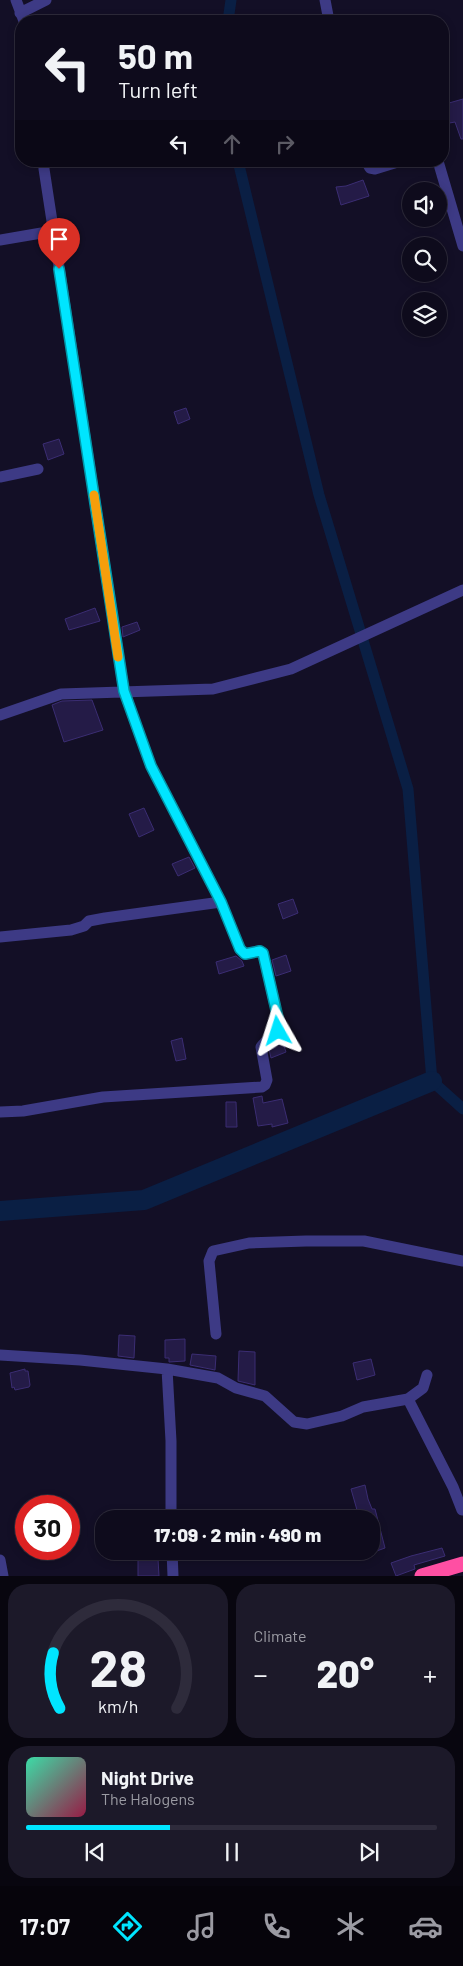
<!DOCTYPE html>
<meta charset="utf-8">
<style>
body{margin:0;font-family:Barlow,sans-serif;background:#1c1929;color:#f1f3f6;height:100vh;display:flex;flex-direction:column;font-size:19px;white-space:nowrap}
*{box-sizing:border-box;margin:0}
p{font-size:16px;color:#9b9ba3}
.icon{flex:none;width:28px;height:28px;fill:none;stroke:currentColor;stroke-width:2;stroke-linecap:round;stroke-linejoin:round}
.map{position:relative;height:1576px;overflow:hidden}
.side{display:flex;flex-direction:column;gap:8px;padding:8px;background:#08060f;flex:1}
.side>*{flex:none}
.banner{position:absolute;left:15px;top:15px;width:434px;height:152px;border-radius:20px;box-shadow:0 2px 8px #0003,0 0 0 1px #2e2b3b;background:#0e0b1c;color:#f1f3f6;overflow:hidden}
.buttons{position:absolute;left:402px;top:182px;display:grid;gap:10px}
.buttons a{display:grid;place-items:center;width:45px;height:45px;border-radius:50%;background:#0e0b1c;box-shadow:0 2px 8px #0003,0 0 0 1px #2e2b3b;font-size:25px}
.speed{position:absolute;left:15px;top:1495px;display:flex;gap:10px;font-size:25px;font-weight:700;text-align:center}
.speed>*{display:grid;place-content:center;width:65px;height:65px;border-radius:50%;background:#0e0b1c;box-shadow:0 2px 8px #0003,0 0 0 1px #2e2b3b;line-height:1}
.speed .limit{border:8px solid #d22;background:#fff;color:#111}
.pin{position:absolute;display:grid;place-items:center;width:42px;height:42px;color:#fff;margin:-51px -21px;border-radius:50% 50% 50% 0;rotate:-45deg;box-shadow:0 0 5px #0007}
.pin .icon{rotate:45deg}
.me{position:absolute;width:55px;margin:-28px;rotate:354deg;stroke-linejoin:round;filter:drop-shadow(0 0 4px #0008)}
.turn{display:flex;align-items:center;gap:18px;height:105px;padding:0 20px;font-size:22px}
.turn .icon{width:65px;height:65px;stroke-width:2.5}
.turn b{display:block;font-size:35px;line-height:42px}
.lanes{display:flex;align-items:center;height:48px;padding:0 20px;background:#0003;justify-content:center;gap:25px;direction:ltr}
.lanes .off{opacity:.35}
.big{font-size:38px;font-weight:800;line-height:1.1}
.side .widget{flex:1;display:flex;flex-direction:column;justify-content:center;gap:8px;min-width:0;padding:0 18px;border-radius:20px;background:#1c1929}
.side .dial{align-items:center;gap:0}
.dial svg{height:130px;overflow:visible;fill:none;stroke:#2e2b3b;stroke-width:7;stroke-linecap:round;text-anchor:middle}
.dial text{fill:#f1f3f6;stroke:none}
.song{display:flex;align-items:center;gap:15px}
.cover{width:60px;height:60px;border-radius:8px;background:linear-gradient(135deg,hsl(160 70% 55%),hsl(340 70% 35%))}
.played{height:5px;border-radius:2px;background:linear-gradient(90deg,#00e5ff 35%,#2e2b3b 35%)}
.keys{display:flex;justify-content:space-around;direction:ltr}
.heat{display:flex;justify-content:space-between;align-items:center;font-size:28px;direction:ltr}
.side .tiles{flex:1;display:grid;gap:8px;grid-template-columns:1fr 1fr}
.widget:last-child{grid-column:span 2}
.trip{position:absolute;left:95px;top:1510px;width:285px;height:50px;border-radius:20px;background:#0e0b1c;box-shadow:0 2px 8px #0003,0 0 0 1px #2e2b3b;font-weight:800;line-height:50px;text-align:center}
.menu{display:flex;height:80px;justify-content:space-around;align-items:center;background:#06040b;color:#9b9ba3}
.menu .icon{width:35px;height:35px}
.menu .active{color:#00e5ff}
.menu b{font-size:22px;color:#f1f3f6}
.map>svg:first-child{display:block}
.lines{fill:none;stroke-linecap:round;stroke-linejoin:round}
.canal{stroke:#0a1f44;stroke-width:11}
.river{stroke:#0a1f44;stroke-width:20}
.building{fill:#241b47;stroke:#3b2d73}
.minor{stroke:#3d3a85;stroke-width:11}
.highway{stroke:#ff4fa3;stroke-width:15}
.route-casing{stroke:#0095a6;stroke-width:12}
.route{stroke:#00e5ff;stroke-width:9}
.slow{stroke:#f59e0b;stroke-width:9}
</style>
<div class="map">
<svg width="463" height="1576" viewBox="0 0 463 1576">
<rect width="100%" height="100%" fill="#130f26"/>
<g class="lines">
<!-- canal -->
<path class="canal" d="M228 21 231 0
M238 161 319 495 408 789 432 1081 463 1109"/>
<!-- river -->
<path class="river" d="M0 1211 144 1200 432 1081"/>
</g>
<!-- building -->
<path class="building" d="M463 99V139H461L455 122 444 124 442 105Z
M363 180 369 196 341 205 336 187 346 186Z
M186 408 190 419 178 424 174 412Z
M59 439 64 454 48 460 43 444Z
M95 608 100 621 69 630 65 619Z
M137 622 140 630 123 637 122 627Z
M92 700 103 730 64 742 52 705 62 701Z
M144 808 154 830 139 837 129 814Z
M189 857 195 868 178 876 172 864Z
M293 899 298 913 283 919 278 904Z
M286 955 291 971 276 976 272 960Z
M236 956 242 961 244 966 219 974 216 962Z
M182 1038 186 1059 176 1061 171 1041Z
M282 1040 286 1052 271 1058 269 1049Z
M262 1096 263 1103 282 1099 288 1123 272 1127V1124L258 1126 253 1098Z
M226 1102H236L237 1127H226Z
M119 1335 135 1336 134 1358 118 1356Z
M185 1339V1361L169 1362V1358H165V1340Z
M239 1351 255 1352V1385L238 1381Z
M192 1354 216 1356 215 1370 190 1365Z
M371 1359 375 1375 357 1380 353 1363Z
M25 1369V1371H28L30 1385 29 1387 15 1390 14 1387 12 1388 10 1373Z
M365 1485 368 1499 372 1509H375L385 1548 371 1553V1519L359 1517 351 1489Z
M442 1548 445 1556 414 1565 415 1569 396 1576 391 1563 411 1556Z
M138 1559H158L159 1576H138Z"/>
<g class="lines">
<!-- minor -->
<path class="minor" d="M16 0 24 21
M325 0 329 21
M20 13 46 0
M366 161 370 168 375 169 401 161
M438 161 463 246
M0 240 53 231
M0 477 38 469
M0 715 61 694 213 689 291 669 463 590
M0 937 71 930 84 926 89 921 105 918 221 902
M0 1112 23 1111 103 1097 262 1087 265 1085 267 1080 261 1047C266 1039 276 1035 280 1027L263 953 259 951 245 954 240 949 221 902 151 766 124 691 44 169V161
M216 1334 209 1261 213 1251 249 1243 306 1241H364L463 1261
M0 1355 80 1360 167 1369 218 1378 236 1388 265 1396 294 1422 307 1424 342 1416 363 1407 408 1399 423 1388 427 1375
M167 1369 171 1441V1519
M408 1399 453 1487 462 1510
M172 1551 173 1576
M0 1560 3 1576"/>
<!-- highway -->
<path class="highway" d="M422 1576 463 1564"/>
</g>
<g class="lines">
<defs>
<path id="route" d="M59 269 124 691 151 766 221 902 240 949 245 954 260 951 263 953 280 1027 278 1031"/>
</defs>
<!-- route casing -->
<use href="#route" class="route-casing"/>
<!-- route -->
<use href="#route" class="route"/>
<!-- slow -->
<path class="slow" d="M94 495 118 657"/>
</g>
</svg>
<div class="buttons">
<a><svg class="icon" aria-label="sound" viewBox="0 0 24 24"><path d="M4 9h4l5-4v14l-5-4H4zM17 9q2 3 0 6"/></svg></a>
<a><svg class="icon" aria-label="search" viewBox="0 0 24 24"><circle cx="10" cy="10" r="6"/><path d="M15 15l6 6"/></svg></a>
<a><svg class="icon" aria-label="layers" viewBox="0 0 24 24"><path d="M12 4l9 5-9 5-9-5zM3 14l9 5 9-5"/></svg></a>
</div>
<div class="speed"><div class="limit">30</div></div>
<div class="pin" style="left:59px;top:269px;background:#d93025"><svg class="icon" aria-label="arrive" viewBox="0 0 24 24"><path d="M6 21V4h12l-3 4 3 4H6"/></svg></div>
<svg class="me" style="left:278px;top:1031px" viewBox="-20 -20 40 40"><path d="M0-17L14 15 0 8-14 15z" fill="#00e5ff" stroke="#fff" stroke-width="4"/></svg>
<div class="trip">17:09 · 2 min · 490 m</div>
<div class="banner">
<div class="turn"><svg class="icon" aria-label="left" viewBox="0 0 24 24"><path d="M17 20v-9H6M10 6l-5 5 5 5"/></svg><div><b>50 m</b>Turn left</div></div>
<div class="lanes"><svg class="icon" aria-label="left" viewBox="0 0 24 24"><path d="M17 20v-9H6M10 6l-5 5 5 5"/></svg><svg class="icon off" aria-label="ahead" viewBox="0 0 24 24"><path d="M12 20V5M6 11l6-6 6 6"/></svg><svg class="icon off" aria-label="right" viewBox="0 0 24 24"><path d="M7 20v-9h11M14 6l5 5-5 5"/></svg></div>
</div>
</div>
<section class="side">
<div class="tiles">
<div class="widget dial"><svg viewBox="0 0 100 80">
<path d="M14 69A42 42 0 1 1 86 69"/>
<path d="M14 69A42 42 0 0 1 10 35" stroke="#00e5ff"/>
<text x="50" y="56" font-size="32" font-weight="700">28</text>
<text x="50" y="72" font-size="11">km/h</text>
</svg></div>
<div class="widget"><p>Climate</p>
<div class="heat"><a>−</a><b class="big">20°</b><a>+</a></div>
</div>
<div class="widget">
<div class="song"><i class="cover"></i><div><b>Night Drive</b><p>The Halogens</p></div></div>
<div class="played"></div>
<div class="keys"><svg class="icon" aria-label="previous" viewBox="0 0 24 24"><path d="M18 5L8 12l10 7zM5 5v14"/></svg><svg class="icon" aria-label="pause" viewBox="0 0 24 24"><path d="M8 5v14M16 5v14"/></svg><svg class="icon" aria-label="next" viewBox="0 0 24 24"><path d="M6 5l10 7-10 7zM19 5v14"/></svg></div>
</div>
</div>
</section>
<nav class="menu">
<b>17:07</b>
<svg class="icon active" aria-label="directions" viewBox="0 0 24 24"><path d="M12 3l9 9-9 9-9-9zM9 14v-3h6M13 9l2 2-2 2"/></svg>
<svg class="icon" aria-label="music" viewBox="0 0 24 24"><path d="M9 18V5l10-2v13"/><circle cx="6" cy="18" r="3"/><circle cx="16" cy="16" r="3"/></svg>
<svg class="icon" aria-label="phone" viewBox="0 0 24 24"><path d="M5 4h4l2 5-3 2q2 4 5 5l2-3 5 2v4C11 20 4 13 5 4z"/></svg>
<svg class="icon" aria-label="climate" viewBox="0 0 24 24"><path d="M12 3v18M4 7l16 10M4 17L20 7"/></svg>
<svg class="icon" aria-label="car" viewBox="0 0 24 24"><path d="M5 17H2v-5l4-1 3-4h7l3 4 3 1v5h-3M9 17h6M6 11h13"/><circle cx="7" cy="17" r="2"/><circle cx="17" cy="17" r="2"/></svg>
</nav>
